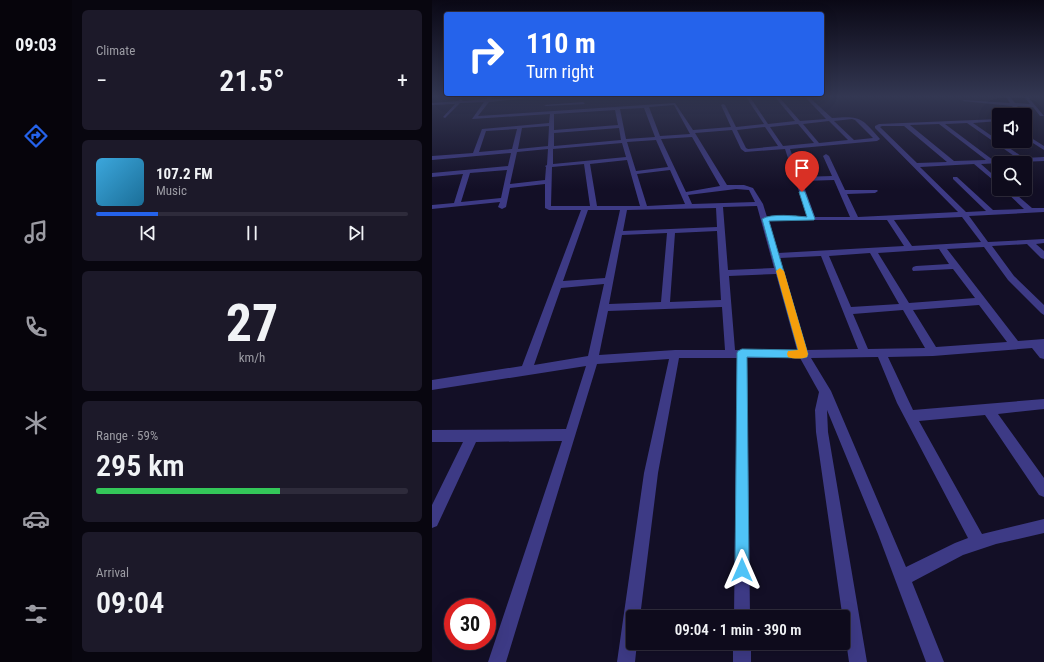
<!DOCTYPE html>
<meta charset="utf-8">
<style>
body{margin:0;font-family:"Roboto Condensed",sans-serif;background:#1c1929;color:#f1f3f6;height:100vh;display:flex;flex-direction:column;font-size:15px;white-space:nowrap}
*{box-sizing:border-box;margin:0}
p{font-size:13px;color:#9b9ba3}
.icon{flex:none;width:22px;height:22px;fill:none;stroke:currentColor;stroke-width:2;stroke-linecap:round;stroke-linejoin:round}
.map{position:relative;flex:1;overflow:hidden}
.sheet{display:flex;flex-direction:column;gap:10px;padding:10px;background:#08060f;width:360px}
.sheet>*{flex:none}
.guide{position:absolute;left:12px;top:12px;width:380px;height:84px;border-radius:4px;box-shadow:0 4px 16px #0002,0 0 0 1px #2e2b3b;background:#2563eb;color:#fff;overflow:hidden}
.controls{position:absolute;left:560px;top:108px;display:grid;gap:8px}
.controls a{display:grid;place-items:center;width:40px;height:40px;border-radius:4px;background:#0e0b1c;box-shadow:0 4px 16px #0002,0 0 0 1px #2e2b3b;font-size:20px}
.speed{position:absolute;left:12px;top:598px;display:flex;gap:8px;font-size:20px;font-weight:700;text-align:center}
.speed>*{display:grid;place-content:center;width:52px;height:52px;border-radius:50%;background:#0e0b1c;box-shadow:0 4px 16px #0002,0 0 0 1px #2e2b3b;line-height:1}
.speed .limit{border:6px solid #d22;background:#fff;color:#111}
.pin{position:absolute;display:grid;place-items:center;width:34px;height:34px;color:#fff;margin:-41px -17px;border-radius:50% 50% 50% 0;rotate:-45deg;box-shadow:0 0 4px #0007}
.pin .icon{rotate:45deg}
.me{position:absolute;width:44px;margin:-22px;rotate:0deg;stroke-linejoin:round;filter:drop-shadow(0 0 3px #0008)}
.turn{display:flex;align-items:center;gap:14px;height:84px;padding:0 16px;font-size:18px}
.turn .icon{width:52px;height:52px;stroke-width:2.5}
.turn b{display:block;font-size:28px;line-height:34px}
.big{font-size:30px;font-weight:600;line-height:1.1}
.sheet .widget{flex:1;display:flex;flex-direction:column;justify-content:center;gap:6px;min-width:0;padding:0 14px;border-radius:6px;background:#1c1929}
.sheet .dial{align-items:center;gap:0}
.dial b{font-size:52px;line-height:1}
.song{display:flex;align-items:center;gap:12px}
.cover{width:48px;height:48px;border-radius:6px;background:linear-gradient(135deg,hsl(200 70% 55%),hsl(200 70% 35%))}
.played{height:4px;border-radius:2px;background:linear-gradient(90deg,#2563eb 20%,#2e2b3b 20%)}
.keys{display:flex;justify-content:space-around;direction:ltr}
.heat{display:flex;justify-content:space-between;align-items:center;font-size:22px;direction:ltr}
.charge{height:6px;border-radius:3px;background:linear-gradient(90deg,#34c759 59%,#2e2b3b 0)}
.trip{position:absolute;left:194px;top:610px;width:224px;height:40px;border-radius:4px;background:#0e0b1c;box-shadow:0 4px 16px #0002,0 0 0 1px #2e2b3b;font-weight:600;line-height:40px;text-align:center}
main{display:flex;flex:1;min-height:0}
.tab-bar{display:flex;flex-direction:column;width:72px;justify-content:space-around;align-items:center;background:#06040b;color:#9b9ba3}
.tab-bar .icon{width:28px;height:28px}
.tab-bar .active{color:#2563eb}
.tab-bar b{font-size:18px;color:#f1f3f6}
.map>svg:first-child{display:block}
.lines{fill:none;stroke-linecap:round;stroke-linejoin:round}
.street{fill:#3d3a85;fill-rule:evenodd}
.route{fill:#4fc3f7;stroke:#337fa1}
.slow{fill:#f59e0b}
</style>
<main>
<nav class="tab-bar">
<b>09:03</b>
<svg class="icon active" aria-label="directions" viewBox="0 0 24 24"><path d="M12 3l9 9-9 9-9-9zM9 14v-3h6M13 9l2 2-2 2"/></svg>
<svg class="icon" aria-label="music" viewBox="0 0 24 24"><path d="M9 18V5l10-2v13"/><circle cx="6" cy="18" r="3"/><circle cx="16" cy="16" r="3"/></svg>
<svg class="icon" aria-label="phone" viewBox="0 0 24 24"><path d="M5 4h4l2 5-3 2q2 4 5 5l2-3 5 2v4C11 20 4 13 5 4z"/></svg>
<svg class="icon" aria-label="climate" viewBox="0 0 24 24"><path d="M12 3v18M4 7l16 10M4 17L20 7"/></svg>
<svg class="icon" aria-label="car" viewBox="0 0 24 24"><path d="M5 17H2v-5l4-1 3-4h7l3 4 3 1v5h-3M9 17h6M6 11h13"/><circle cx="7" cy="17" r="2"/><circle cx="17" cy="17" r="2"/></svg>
<svg class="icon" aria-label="filters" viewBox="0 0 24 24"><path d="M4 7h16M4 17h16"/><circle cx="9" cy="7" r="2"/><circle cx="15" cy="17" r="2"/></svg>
</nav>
<section class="sheet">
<div class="widget"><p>Climate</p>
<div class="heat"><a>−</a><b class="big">21.5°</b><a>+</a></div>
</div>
<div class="widget">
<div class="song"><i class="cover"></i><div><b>107.2 FM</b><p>Music</p></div></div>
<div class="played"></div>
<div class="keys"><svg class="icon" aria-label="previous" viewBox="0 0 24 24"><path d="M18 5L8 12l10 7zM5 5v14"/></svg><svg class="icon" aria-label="pause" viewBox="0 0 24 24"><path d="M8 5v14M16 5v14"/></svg><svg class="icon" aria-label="next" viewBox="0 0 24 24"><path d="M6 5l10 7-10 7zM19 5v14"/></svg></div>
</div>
<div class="widget dial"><b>27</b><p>km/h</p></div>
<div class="widget"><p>Range · 59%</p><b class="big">295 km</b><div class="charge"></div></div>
<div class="widget"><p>Arrival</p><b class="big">09:04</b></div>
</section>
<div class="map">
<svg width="612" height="662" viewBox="0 0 612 662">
<rect width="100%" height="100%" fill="#130f26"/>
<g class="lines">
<!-- street -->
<path class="street" d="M56 97H60L59 99 108 97 57 102 46 116 243 103 261 130 299 127 289 105 291 104 293 105 304 127 332 124 314 97H318L336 124 363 121 343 97H347L368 121 394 119 373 97H377L400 118C428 116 429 117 448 139L445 141 358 149 368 177 400 176 391 156 394 154 397 156 413 190H445L446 191 443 193 415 194 426 217 526 212 443 128V126L447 124 567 119V121L541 123 592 158 612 157V161L549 164 567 180V185L542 164 488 167 534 212 554 211 521 179V177H525L561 210 592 209 571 189H578L600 208H612V212L537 216 556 242 612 239V243L604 244 612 251V259L609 258 595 244 560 246 582 276 612 305V315L609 313 576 280 552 247 515 249 586 341 612 339V359L608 358 600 348 501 356 456 357 481 410 612 399V409L566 414 612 478V497L607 495 553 415 487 421 550 534 612 519V533L564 544 531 555 480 582 512 662H494L446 534 395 410 396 432 435 662H417L384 432 383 410 387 392 368 358H315L318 617H302L305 358H247L226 473 208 617H201V643H205L203 662H185L212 473 237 359 165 364 74 662H56L130 441 44 442 5 526 0 528V505L31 442H0V430L134 429 154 366 0 390V380L90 366 149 210H117L113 208V184L78 188 74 207 70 209 66 207 68 202 0 209V205L22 203 31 174 0 177V173L76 166 79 153 0 160V156L41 153 50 129 117 123 118 114 40 119 52 102 28 103 13 118 11 117 23 104 0 105V103L26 101 29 99 31 101 54 99ZM242 105 258 134 228 136 217 107ZM212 108 223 137 194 139 188 109ZM183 110 186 125 122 130V114ZM420 119 423 120 441 138 422 140 402 121ZM397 121 416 140 387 143 371 124ZM535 123 585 158 561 160 513 124ZM366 124 382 143 351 146 338 127ZM507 124 554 160 522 161 478 125ZM117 126 116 146 86 149 90 128ZM450 126H472L515 162 485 163 448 127ZM333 127 346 146 316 149 314 148 305 130ZM187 128 189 140 122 146V133ZM85 129 80 149 47 152 54 131ZM300 130 309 149 313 152 353 149 375 216 335 217 331 204 321 188 312 185H295L263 133ZM260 137 288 186 254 192 229 139ZM224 140 236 167 204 171 195 142ZM190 143 194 157 121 164V149ZM116 149 115 165 113 166 114 167 113 180 78 184 85 152ZM195 160 208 206H165L158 164ZM152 164 158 206H119L120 167ZM75 170 69 198 29 202 38 173ZM238 170 253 204 215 206 205 174ZM402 180 418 217H383L370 181ZM304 189 317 190 323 202 260 204 256 195ZM325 206 342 268 296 270 291 207ZM284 208 285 227 191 231 195 210ZM156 210H188L173 278 131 281ZM530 217 549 242 480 246 462 220ZM354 220H455L472 246 346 253 337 221ZM285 231 289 300 238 302 243 233ZM235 233 229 302 177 304 190 235ZM507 249 517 264 484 266 481 267 480 269 481 271 521 269 543 298 477 303 446 253ZM438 253 467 304 419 307 397 256ZM389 256 426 349 375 350 348 258ZM344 274 365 350H303L297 276ZM172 284 156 356 102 365 129 288ZM547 305 575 342 504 347 481 310ZM290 307 293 350H243L167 355 176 311ZM471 310 493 348 436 349 421 314ZM446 357 465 403 536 538 523 543 474 567 399 391 379 358Z
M574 97H578L583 103 598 104 592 97H596L612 116H608L601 107 585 106 591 115H587L580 106 530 101 532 100 578 103Z
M151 102 153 104 114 106 112 105Z
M593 134 612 146V150L593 138Z
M301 643H319V662H301Z"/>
</g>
<!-- sky -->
<linearGradient id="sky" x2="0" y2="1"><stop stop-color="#0a0815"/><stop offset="0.51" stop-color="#333752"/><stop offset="1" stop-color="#333752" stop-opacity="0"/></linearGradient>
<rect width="612" height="189" fill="url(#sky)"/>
<!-- route -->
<path class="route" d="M370 190 373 192 383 219 382 220 337 221 376 354 375 357 371 358 315 357 317 570 315 576 310 578 305 576 303 570 305 353 306 351 310 349 366 350 330 219C339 213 364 216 375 217L367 192Z"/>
<!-- slow -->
<path class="slow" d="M348 268 352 271 376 354 375 357C369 359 362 359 356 357L355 354 356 351 366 350 344 271Z"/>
</svg>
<div class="controls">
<a><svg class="icon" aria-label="sound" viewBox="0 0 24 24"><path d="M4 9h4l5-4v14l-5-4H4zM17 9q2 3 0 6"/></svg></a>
<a><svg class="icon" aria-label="search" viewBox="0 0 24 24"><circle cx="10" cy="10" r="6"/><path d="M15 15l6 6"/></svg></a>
</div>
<div class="speed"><div class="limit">30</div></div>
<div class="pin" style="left:370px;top:192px;background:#d93025"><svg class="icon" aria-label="arrive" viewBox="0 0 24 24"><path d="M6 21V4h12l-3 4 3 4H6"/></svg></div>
<svg class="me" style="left:310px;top:570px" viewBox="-20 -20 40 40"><path d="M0-17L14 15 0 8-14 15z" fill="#4fc3f7" stroke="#fff" stroke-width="4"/></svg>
<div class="trip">09:04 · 1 min · 390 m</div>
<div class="guide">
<div class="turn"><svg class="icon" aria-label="right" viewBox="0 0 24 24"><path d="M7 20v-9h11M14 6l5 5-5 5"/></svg><div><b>110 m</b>Turn right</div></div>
</div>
</div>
</main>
